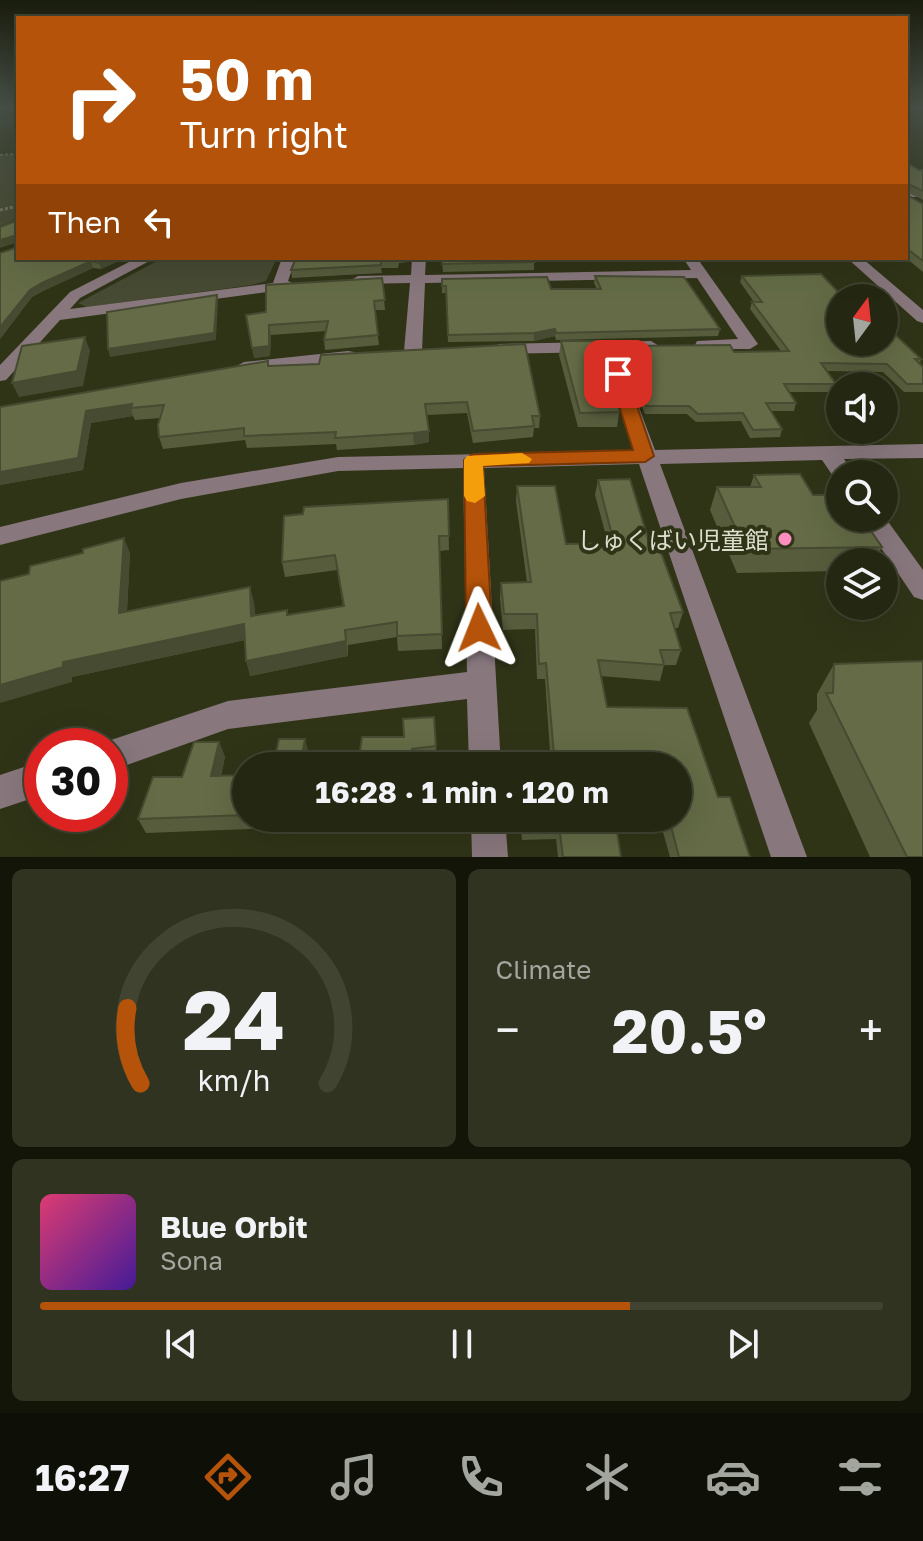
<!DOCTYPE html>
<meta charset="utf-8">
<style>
body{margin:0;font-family:"Golos Text","Noto Sans JP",sans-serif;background:#30331f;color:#f1f3f6;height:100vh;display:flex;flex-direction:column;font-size:30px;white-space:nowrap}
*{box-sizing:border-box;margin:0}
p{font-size:26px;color:#a3a59f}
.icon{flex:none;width:44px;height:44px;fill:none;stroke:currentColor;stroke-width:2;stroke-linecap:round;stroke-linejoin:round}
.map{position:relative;height:857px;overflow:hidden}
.panel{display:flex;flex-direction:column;gap:12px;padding:12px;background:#141509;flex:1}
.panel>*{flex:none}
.guide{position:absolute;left:16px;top:16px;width:892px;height:244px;border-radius:0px;box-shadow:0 8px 32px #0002,0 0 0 2px #414431;background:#b45309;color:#fff;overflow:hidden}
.needle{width:52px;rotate:15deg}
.fabs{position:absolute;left:826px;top:284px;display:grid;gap:16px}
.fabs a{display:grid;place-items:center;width:72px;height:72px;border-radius:50%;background:#242711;box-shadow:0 8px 32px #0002,0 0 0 2px #414431;font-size:40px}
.speed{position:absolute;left:24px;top:728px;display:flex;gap:16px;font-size:40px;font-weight:700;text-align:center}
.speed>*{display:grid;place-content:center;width:104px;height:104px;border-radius:50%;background:#242711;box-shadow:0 8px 32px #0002,0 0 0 2px #414431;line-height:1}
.speed .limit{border:12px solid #d22;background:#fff;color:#111}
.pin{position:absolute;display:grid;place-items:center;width:68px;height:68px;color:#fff;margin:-34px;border-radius:16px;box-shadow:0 4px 12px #0006}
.me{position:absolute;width:88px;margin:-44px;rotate:358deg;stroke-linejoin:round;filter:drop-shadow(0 0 6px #0008)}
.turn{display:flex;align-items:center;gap:28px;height:168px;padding:0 32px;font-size:36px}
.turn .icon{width:104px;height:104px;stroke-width:2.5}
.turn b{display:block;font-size:56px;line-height:68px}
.then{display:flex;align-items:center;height:76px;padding:0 32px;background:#0003;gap:16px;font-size:30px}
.big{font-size:60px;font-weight:700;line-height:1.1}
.panel .tile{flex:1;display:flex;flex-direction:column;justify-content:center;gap:12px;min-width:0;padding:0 28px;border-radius:12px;background:#30331f}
.panel .dial{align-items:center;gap:0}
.dial svg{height:208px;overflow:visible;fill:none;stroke:#414431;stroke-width:7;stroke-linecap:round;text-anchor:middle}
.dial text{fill:#f1f3f6;stroke:none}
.song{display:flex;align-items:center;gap:24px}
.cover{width:96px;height:96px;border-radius:12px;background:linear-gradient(135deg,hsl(340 70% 55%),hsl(260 70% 35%))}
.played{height:8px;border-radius:4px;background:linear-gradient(90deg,#b45309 70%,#414431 70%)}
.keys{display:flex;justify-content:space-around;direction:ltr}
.heat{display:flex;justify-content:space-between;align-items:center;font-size:44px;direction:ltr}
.panel .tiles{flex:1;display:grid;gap:12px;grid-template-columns:1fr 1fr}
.tile:last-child{grid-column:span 2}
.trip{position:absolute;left:232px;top:752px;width:460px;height:80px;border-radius:40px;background:#242711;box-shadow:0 8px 32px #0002,0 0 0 2px #414431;font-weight:700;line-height:80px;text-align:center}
.tabs{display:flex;height:128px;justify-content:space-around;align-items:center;background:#0e1007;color:#a3a59f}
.tabs .icon{width:56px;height:56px}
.tabs .selected{color:#b45309}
.tabs b{font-size:36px;color:#f1f3f6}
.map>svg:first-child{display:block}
.green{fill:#474b34}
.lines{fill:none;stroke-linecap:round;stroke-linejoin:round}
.path-far1{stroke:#70745c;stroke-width:2;stroke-dasharray:3 2;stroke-linecap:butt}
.path{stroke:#70745c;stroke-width:3;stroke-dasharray:3 2;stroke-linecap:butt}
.minor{fill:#88787e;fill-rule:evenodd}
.wall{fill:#565c3c}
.shaded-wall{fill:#464b31}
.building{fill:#646b46;stroke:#464b31;stroke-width:2}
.route{fill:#b45309;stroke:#753606;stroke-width:2}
.slow{fill:#f59e0b}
.poi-dot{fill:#fd8ec0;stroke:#303417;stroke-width:3}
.labels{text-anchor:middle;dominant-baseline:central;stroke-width:8;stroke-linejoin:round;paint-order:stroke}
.near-poi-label{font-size:24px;fill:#dbdfce;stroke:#303417;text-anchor:end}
</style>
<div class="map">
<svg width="923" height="857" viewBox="0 0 923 857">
<rect width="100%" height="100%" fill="#303417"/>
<!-- green -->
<path class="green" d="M18 154V219L0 226V155Z
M163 258H277L266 281 252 285 87 307 78 303Z"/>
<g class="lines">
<!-- path-far1 -->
<path class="path-far1" d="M0 155 18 154"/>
<!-- path -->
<path class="path" d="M0 210 18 206"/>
<!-- minor -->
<path class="minor" d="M906 191H923V197H906Z
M137 258H155L80 298 70 309 273 283 282 258H296L288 281 297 285 290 289 60 320 6 380 0 381V365L70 292Z
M412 258H426L425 275 691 270 683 258H697L758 344 750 349H697L695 345 697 341 738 339 697 278 425 283 422 351 413 356 404 351 410 283 358 284 351 280 358 276 411 275Z
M847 258H862L923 310V323L917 321Z
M651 341 659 346 657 350 618 352 655 450 923 444V458L844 459 854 474H840V480L835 479 822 460 660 464 807 857H771L639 464 484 468 501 766H469L467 699 228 729 110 771V746L99 744 228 701 467 672 463 468 338 471 181 499 0 545V527L181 483 338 457 634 451 601 352 499 354 491 349 499 344Z
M348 351 354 352 357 356 354 360 244 372 235 367 244 362Z
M884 516 923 570V600L914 597 861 518Z
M42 761V795L0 809V775Z
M471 818H505L508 857H472Z"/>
</g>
<!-- wall -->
<path class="wall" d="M906 162 919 170H923V200L907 192V195L923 204V272L906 258Z
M0 253 18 258H125L101 269 93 268 45 290 32 297 0 339Z
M296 258H411L409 262 399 263 398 268H381L382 273 292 278 291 270Z
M427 258H534V270L443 272 442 262H429Z
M595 276 720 329 718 336 556 340 555 336 534 341 448 342 446 293H442V279L551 289H597L594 283Z
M742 276 840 298 921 359 920 364 923 367V392H904L883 372 827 371 836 384 833 392H789L796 403 794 411H771L782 429 780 437 750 438 741 421 696 422 687 414H645L622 354 624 346 734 352 781 351 750 309 752 302H754L740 282Z
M382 278 385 310H375L379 345 325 350 324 340 326 331 271 335 270 356 254 358 266 312Z
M561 341 621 400 617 427H578L559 355Z
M268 361 269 366 319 364 540 416 539 428H534L533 437 473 443 467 413 427 415 429 442 414 445 337 450 336 444 247 448 245 440 163 449 159 437 160 418 135 420 133 416 91 423 83 470 0 485V407Z
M754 475 813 495 882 547 874 562H840V571L737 573 710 510 717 487H750Z
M598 480 649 542 683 612 678 628H675L681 650 676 665H664L660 681 601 676 607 707 718 797 750 857H670L659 818H678V766H551L545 679H537L535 629 503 630 500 598 501 583 527 582 516 501 517 486 566 544 608 543 595 495Z
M448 499 449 550 440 551 442 649 398 651 397 637 348 645V656L250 676 245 640 72 677V682L29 574 130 553 127 611 254 602 255 616 287 610 288 615 343 606 337 570 285 577 282 562Z
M834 664 923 857H870L809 723 817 710V694Z
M434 717 437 761 414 764 404 737Z
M219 742 225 757 221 776 246 775V818H411L410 823 146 833 138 819Z
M520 818H615L621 857H558L556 839 522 840Z"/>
<!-- shaded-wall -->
<path class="shaded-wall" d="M17 235 18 242 0 248V240Z
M109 258H125L101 269 99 263Z
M91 261 93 268 45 290 32 297 0 339V327L30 290 42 283Z
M217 295 218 301 216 340 110 357 108 349Z
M269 325 271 335 270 356 254 358 252 348Z
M555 329V336L534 341V333Z
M85 337 90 351 83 386 19 397 12 383Z
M132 404 131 408 133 416 91 423 83 470 0 485V472L86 411Z
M429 431V442L414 445 413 433Z
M124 538 130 553 126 628 119 613Z
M250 587 254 602 255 631 251 616Z
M244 624 249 639 72 677V682L0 703V685L63 662Z
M345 630 348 656 250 676 246 661Z
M305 739 309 754 307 766H300Z
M219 742 225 757 217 790 211 776Z"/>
<!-- building -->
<path class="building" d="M906 162 919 170H923V191L906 183 907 195 923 204V261L906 248Z
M18 220V242L17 235 0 240V227Z
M18 247V258H109L99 263 91 261 42 283 30 290 0 327V253Z
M296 258H398L397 260H381V265L291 270Z
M443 258H534L535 262 442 264Z
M821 274 844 298H840V342H884V324L921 359H915L923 367V384H907L887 364 821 363 836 384H784L796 403H766L782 429 753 430 743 413 698 414 689 406H646L624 346 730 345 734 352 789 351 752 302H762L742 276Z
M595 276 684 277 720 329 556 333 555 329 534 333 448 335 446 286H442V279L547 277 551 289H601Z
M382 278 385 300 374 301 378 335 324 340 328 321 269 325V346L252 348 246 315 266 312V285Z
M217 295 214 333 108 349 107 312Z
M85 337 77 371 12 383 22 346Z
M561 341H601L621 400H616L620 412 580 413Z
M525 344 540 416H532L534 426 473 431 467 402 425 404 429 431 413 433 335 438 336 432 244 436V428L159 437 158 425 164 405 131 408 132 404 86 411 78 458 0 472V407L268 361V366L319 364 321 355Z
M800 474 813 495H840V518H862L882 547 745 549 717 487H761L754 475Z
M630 479 649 542H657L683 612 670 613 681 650H660L664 665 598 660 607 707 687 708 718 797H730L750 857H679L669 818H678V766H655L653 758H607L608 766H555L546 663 539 664 537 614H504L501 583 531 582 517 486H555L566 544 614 543 598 480Z
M448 499 449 536H439L442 634 397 636V622L345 630 346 641 246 661 244 624 63 662V667L0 685V581L29 574 30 566 83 553V549L124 538 119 613 250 587 251 616 287 610V615L344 606 335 555 282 562 284 516 303 514 304 507Z
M923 661V857H907L826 693H833L834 664Z
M434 717 436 746 412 749 411 766H358L362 737H404L403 719Z
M279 739H305L300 766H273Z
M194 742H219L211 776 246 775V815L138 819 153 777H182Z
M523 818H615L621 857H563L559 825 524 826Z"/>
<!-- sky -->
<linearGradient id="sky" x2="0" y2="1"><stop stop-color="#1a1d0d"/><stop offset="0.47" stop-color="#485047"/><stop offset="1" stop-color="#485047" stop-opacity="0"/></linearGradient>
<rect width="923" height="227" fill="url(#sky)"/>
<!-- route -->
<path class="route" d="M618 369 626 374 654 456 645 462 483 466 492 628 488 636 479 639 470 636 466 628 464 460 473 454 633 450 609 374Z"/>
<!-- slow -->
<path class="slow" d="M522 453 532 459 529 463 483 466 485 496 475 503 467 501 464 496V460L467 456Z"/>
<!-- markers -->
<circle class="poi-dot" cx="785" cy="539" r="8"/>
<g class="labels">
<!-- near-poi labels -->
<g class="near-poi-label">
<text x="769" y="539">しゅくばい児童館</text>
</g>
</g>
</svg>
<div class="fabs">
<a><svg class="needle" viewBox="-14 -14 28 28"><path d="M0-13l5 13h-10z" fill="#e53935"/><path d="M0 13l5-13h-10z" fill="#a3a59f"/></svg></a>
<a><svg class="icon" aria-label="sound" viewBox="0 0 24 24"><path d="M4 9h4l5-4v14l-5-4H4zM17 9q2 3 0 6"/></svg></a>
<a><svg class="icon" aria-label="search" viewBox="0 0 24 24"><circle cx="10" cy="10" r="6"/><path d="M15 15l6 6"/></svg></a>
<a><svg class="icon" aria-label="layers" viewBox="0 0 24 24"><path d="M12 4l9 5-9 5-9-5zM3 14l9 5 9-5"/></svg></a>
</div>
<div class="speed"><div class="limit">30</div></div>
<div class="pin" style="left:618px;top:374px;background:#d93025"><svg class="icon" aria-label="arrive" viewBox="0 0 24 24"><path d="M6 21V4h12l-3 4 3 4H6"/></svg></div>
<svg class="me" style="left:479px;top:628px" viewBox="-20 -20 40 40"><path d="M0-17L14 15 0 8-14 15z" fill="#b45309" stroke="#fff" stroke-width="4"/></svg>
<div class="trip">16:28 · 1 min · 120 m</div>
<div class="guide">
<div class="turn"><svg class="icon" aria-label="right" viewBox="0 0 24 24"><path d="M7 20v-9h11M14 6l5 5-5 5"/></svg><div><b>50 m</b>Turn right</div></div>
<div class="then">Then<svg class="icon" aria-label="left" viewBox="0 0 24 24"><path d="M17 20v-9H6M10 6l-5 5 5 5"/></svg></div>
</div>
</div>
<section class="panel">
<div class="tiles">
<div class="tile dial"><svg viewBox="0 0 100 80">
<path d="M14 69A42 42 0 1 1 86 69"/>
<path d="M14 69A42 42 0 0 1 9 40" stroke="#b45309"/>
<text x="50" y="56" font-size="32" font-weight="700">24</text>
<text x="50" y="72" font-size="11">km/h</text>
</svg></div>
<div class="tile"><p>Climate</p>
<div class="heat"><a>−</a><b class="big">20.5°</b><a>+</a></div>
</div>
<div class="tile">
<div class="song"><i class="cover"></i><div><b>Blue Orbit</b><p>Sona</p></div></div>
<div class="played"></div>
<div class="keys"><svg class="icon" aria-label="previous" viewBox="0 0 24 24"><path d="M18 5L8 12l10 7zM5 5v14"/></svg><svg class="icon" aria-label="pause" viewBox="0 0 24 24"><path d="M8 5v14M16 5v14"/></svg><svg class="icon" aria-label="next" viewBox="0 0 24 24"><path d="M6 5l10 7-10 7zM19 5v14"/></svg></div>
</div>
</div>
</section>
<nav class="tabs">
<b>16:27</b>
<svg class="icon selected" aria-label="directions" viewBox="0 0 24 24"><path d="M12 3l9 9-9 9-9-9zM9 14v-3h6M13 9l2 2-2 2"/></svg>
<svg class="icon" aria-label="music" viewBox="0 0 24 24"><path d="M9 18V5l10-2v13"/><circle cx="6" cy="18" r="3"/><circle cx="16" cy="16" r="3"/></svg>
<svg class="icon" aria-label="phone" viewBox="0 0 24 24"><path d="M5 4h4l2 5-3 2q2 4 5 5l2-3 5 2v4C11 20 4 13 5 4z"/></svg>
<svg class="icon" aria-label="climate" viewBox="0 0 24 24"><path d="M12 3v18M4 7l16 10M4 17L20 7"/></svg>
<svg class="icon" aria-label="car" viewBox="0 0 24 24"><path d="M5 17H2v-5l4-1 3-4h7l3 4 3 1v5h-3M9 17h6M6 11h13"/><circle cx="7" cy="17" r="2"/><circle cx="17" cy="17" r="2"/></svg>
<svg class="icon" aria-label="filters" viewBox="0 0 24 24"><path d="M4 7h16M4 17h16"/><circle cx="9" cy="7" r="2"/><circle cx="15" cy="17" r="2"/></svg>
</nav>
